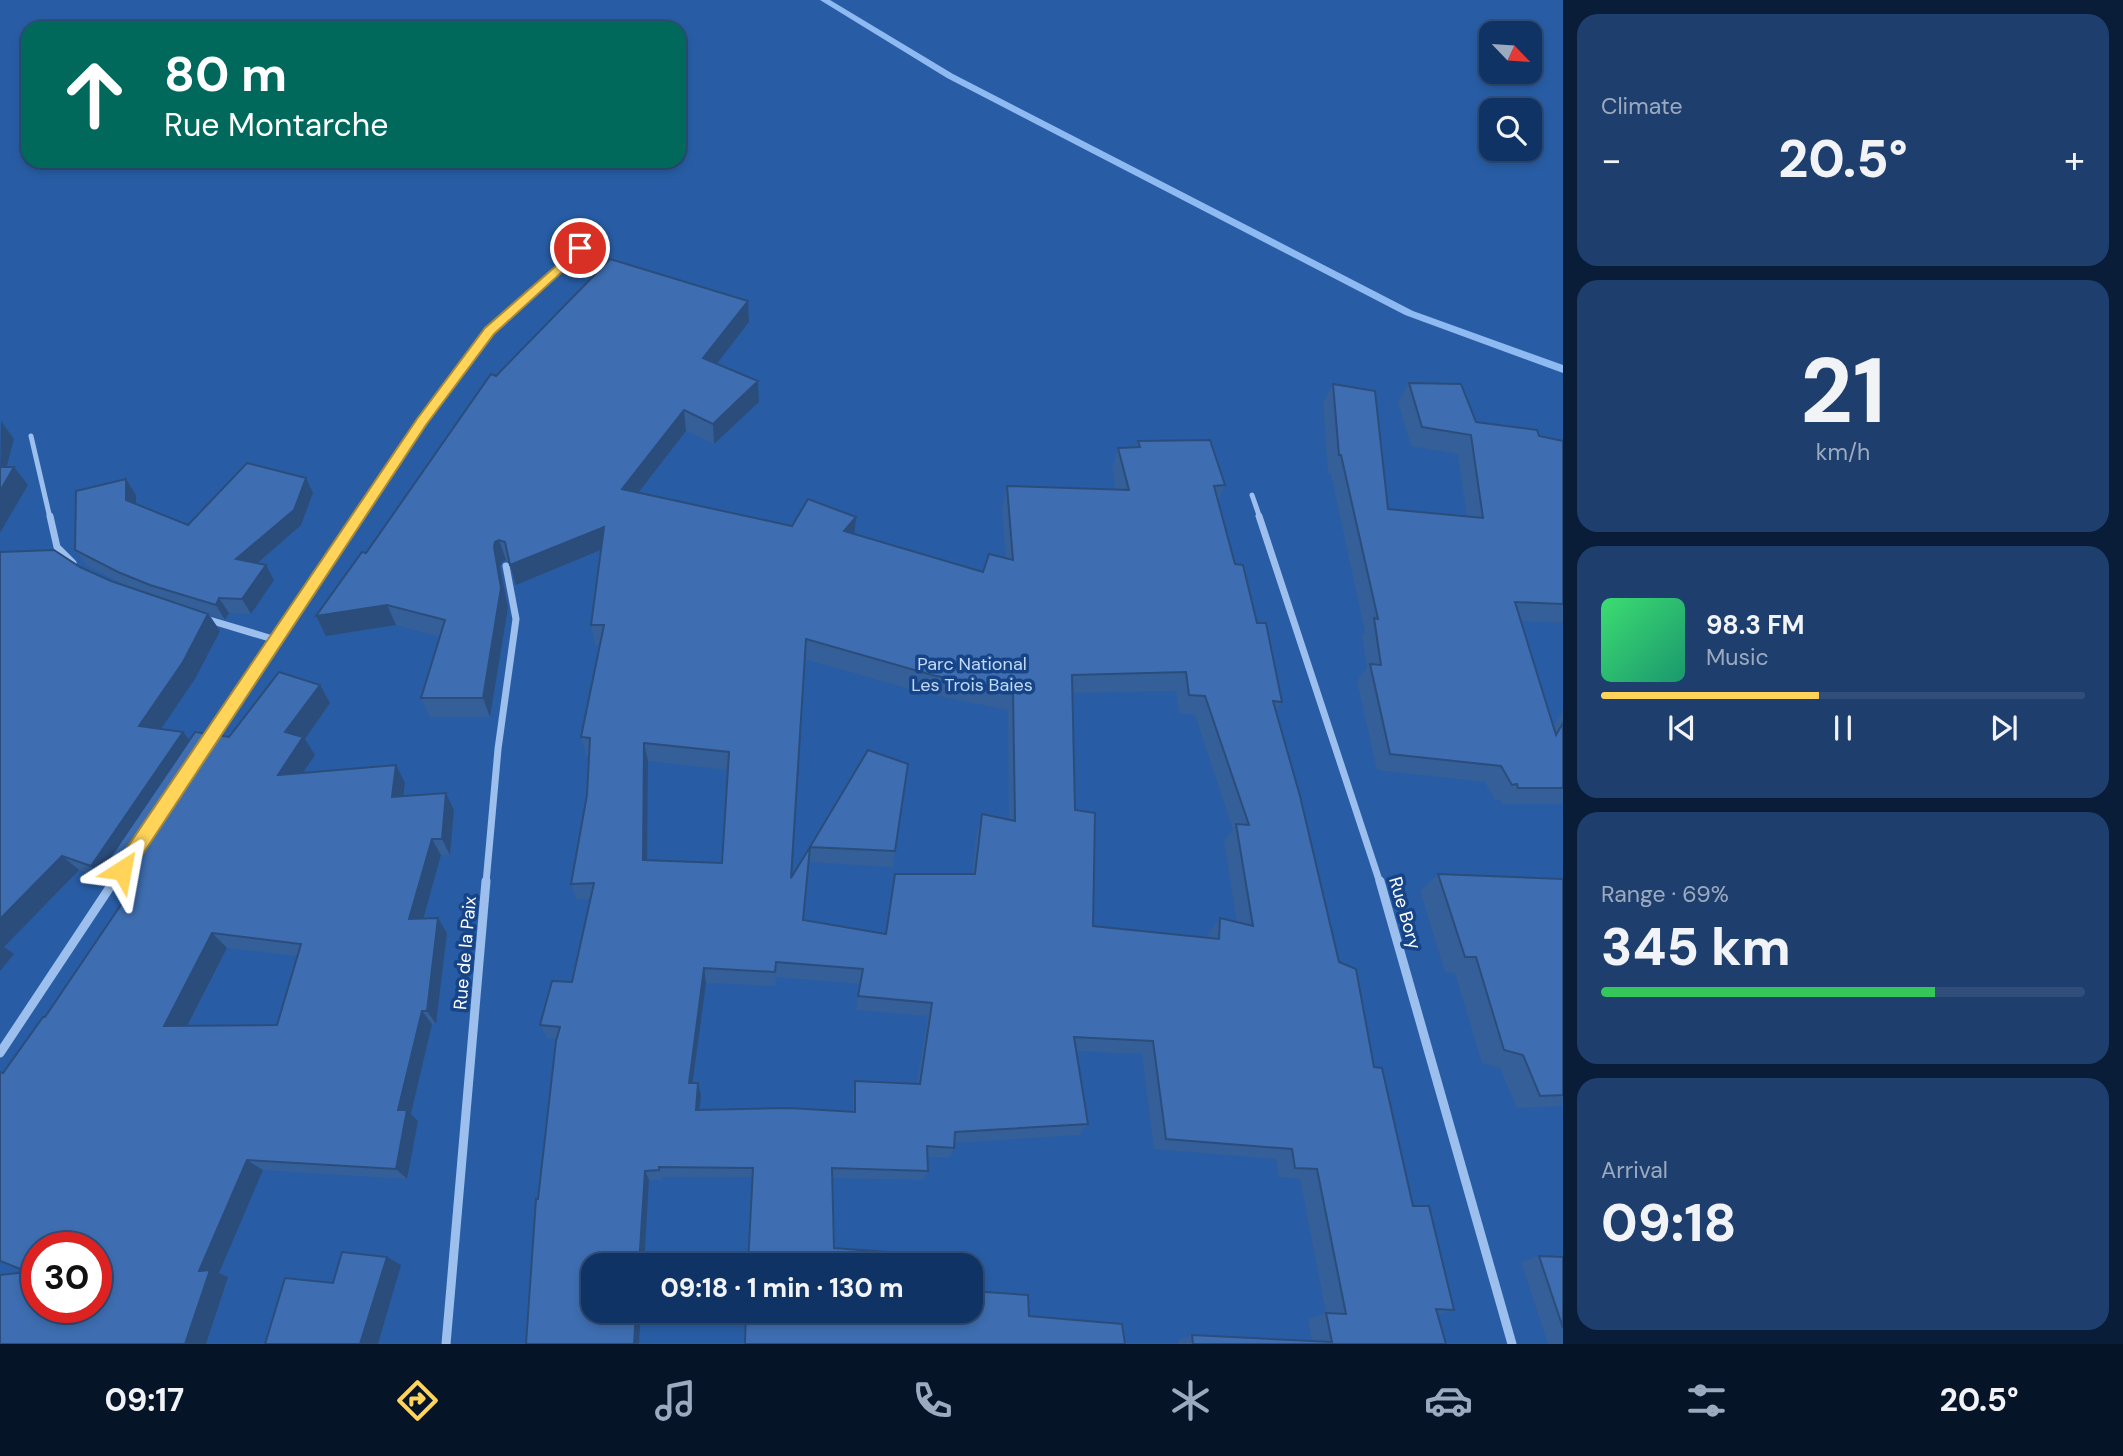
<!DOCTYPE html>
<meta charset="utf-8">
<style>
body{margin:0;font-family:"DM Sans",sans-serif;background:#1e3f6e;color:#f1f3f6;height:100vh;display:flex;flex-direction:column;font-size:26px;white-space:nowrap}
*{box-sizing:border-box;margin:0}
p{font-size:23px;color:#9caabf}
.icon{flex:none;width:38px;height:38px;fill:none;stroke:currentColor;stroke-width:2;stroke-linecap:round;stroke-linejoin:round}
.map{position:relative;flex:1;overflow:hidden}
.panel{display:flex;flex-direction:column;gap:14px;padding:14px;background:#091c38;width:560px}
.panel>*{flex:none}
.banner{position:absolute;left:21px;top:21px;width:665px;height:147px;border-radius:21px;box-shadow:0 4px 10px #0003,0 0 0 2px #304e79;background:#00695c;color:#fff;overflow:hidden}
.needle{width:46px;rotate:115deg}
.controls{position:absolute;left:1479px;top:21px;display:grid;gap:14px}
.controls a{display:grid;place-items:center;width:63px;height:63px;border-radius:14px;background:#103365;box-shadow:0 4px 10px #0003,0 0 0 2px #304e79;font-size:35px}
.speed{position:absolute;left:21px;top:1232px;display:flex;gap:14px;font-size:35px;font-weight:700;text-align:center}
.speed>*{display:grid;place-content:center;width:91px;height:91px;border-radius:50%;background:#103365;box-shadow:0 4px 10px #0003,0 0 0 2px #304e79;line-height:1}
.speed .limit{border:10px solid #d22;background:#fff;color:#111}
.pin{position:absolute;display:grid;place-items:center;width:60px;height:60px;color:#fff;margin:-30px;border:4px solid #fff;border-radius:50%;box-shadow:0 2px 7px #0007}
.me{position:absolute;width:77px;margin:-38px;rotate:34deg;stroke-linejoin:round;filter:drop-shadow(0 0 5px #0008)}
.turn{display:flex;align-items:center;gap:24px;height:147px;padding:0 28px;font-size:32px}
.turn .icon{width:91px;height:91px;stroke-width:2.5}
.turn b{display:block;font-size:49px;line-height:60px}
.big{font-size:52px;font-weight:800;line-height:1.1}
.panel .widget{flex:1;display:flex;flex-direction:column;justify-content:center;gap:10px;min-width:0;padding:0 24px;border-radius:21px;background:#1e3f6e}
.panel .dial{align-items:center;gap:0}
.dial b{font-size:91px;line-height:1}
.song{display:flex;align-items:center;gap:21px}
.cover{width:84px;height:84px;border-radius:10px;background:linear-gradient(135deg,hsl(140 70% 55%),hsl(160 70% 35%))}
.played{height:7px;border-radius:4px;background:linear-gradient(90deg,#ffd459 45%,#304e79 45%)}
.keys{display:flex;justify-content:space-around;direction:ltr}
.heat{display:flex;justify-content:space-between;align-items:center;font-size:38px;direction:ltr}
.charge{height:10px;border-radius:5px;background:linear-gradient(90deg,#34c759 69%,#304e79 0)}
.trip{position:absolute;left:581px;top:1253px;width:402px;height:70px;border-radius:21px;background:#103365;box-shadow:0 4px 10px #0003,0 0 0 2px #304e79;font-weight:800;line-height:70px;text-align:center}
.menu{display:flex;height:112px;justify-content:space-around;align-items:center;background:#061428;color:#9caabf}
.menu .icon{width:49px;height:49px}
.menu .current{color:#ffd459}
.menu b{font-size:32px;color:#f1f3f6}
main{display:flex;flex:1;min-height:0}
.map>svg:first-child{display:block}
.green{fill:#285da5;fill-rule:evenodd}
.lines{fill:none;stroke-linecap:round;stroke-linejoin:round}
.stream{fill:#8eb9f1;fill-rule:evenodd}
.minor-far2{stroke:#9cbfee;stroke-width:5}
.minor-far1{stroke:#9cbfee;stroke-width:7}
.minor{stroke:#9cbfee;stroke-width:9}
.wall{fill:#355f98;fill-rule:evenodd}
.shaded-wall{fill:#2b4d7c}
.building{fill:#3e6eb1;stroke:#2b4d7c;stroke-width:2;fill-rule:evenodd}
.route{fill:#ffd459;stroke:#a68a3a;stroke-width:2}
.labels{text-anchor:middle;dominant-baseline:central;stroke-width:7;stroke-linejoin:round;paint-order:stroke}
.park-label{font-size:18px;fill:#c1dafa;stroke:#164487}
.street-label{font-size:18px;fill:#fff;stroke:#164487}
</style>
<main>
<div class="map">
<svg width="1563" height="1344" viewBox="0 0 1563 1344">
<rect width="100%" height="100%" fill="#164487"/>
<!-- green -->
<path class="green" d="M0 0H1563V1344H0ZM28 28H679V161H28ZM1491 33H1530V72H1491ZM1491 110H1530V149H1491ZM37 1248H96V1307H37ZM593 1265H971V1311H593Z"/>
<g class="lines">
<!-- stream -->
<path class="stream" d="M820 0H830L953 74 1413 311 1563 365V373L1405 315 947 78Z"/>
<!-- minor-far2 -->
<path class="minor-far2" d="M31 436 50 518
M1252 495 1260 518
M357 518 421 422 490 331 580 248"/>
<!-- minor-far1 -->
<path class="minor-far1" d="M50 516 57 547 73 563
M1259 516 1380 883
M206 619 276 640
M208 741 358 516
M113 883 120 873
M486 883 498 749 516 619 506 566"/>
<!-- minor -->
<path class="minor" d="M1380 881 1512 1344
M0 1053 114 881
M446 1344 486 881"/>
</g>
<!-- wall -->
<path class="wall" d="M748 301 749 322 716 363 759 402 714 444 686 431 638 493 792 526 856 517 854 534 983 572 1006 559 1002 507 1007 486 1116 490 1112 469 1118 448 1136 447 1138 441 1225 485 1218 501 1235 564 1257 623 1282 702 1276 711 1339 962 1374 1067 1413 1206 1454 1310 1438 1314 1446 1344H1178V1340L1192 1335 1312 1341 1308 1319 1326 1313 1300 1179 1279 1177 1276 1159 1154 1149 1142 1054 1076 1051 1088 1124 1079 1135 955 1143 954 1148 949 1158 927 1157 928 1171 923 1180 832 1178 748 1265 753 1177H663L662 1180H649L538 1199 556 1039 547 1038 540 1025 572 982 590 899 577 900 571 884 587 795 589 755H586L581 737 600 645H595L591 625 601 550 516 585 509 562 506 560 502 562 500 567 508 608 490 717H430L421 698 440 637 396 625 326 636 316 616 366 553 496 376ZM805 659 928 694 1008 710 1009 820 982 814 977 831 972 874 885 934 804 920 810 847 792 877ZM1176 691 1179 713 1195 715 1233 829 1224 841 1237 922 1220 918 1208 933V938L1093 926 1075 810 1072 693ZM648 761 728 770 722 863 647 860ZM776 977 860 984 856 1010 928 1016 917 1084 855 1081 853 1093V1112L699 1110 701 1095 698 1083H693L706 983 775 986Z
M1409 383 1476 422 1563 441V623L1521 621 1553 727 1563 710V804H1502L1500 800H1495L1485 782 1377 770 1357 681 1367 668 1362 636 1365 632 1331 474 1328 473 1323 403 1333 384 1388 509 1467 516 1458 454 1411 446 1398 402Z
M306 478 313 493 301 525 257 564 274 580 251 614 229 613 225 620 209 614 220 631 195 679 161 729 190 740 229 737 320 685 330 703 305 739 315 755 303 773 405 783 404 796 446 793 454 810 450 855H441L423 919 438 918 447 933 436 1024H432L411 1114 418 1121 407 1179 263 1170 219 1273 228 1277 206 1344H0L28 1272 3 1073 45 1017 132 889 121 885 110 875 107 880 79 870 4 947 14 954 0 971V552L80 567 111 581 128 587 87 565 75 550 136 495V504L188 525ZM227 948 297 956 277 1025 188 1026Z
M810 847 895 851 893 867 810 862Z
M1438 874 1563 879V1106L1517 1108 1500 1068 1482 1063 1455 973 1445 972 1420 891Z
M1539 1256 1563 1257V1344H1548L1521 1262Z"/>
<!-- shaded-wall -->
<path class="shaded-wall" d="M748 301 749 322 705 379 703 358Z
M758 381 759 402 714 444 713 424Z
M684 410 686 431 625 510 622 489Z
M1 421 14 439 2 484 0 481Z
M14 467 28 485 0 533V491Z
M306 478 313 493 301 525 245 574 236 559Z
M126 479 136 495V516L126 500Z
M856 517 854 538 844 531Z
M604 527 608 547 516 585 510 565Z
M499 540 506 560 502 562 500 567 508 608 490 717 483 698 494 547 495 542Z
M266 565 274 580 251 614 242 599Z
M219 598 229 613 225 620 216 605Z
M387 605 396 625 326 636 316 616Z
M208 614 220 631 195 679 152 742 139 726Z
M806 639 805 659 791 894V878Z
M320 685 330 703 305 739 315 755 290 792 278 775 285 732Z
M183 732 196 748 103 869 110 875 107 880 91 866Z
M644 743 648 761 647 876 643 860Z
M396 765 405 783 401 814 392 797Z
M446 793 454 810 450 855 442 839Z
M432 839 441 855 419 934 409 919Z
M62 856 79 870 4 947 14 954 0 971V919Z
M438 918 447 933 436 1024 427 1011Z
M212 933 227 948 181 1038 164 1026Z
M704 968 706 983 691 1095 689 1083Z
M422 1011 432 1024 411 1114 418 1121 407 1179 396 1169 398 1110Z
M698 1083 701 1095 698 1121 696 1110Z
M247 1160 263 1170 219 1273 228 1277 206 1344H185L199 1271Z
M645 1171 649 1180 644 1265H639Z
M387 1257 401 1265 378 1344H360Z
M636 1311H641L639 1344H634Z"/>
<!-- building -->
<path class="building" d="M610 259 748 301 703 358 758 381 713 424 684 410 622 489 792 526 808 499 856 517 844 531 983 572 989 554 1013 560 1007 486 1129 490 1118 448 1140 447 1138 441 1210 440 1225 485 1214 486 1235 564 1243 565 1257 623H1266L1282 702 1273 701 1300 796 1339 962 1356 969 1374 1067 1382 1068 1413 1206H1429L1454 1310 1436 1309 1446 1344H1193L1192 1335 1332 1342 1326 1313 1346 1314 1317 1169 1295 1168 1292 1149 1166 1139 1153 1041 1074 1037 1088 1124 955 1132 954 1148 927 1146 928 1171 832 1168 834 1248 939 1256V1265H748L753 1168 659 1167V1170L645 1171 639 1265H593V1311H636L634 1344H526L536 1199H538L556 1041 560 1027 540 1025 552 981 572 982 594 883 571 884 587 795 590 738 581 737 604 625H591L604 527 510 565 505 542 499 540 495 542 494 547 501 588 483 698H421L445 620 387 605 316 616 362 552 366 553 491 374 496 376ZM806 639 932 675 1013 691 1015 821 982 814 975 874H895L886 934 803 920 810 847 791 878ZM1186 672 1189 695 1205 696 1249 825 1236 824 1253 926 1220 918 1219 939 1093 926 1095 813 1075 810 1072 675ZM644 743 729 752 722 863 643 860ZM776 962 863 969 858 996 932 1003 920 1084 855 1081V1112L790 1108 696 1110 698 1083H689L704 968 775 972Z
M1409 383 1461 384 1476 422 1537 430 1539 436 1563 441V604L1515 602 1556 735 1563 723V788H1518L1517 784 1512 785 1501 766 1390 754 1370 664 1381 665 1374 618 1378 619 1341 455H1339L1333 384 1375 391 1388 509 1483 518 1471 435 1422 427Z
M247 463 306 478 294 510 236 559 266 565 242 599 219 598 216 605 150 585 118 572 75 550 76 491 126 479V500L188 525Z
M0 467H14L0 491Z
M54 550 80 567 111 581 208 614 183 662 139 726 183 732 91 866 62 856 0 919V552Z
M279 672 320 685 285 732 303 737 278 775 396 765 392 797 446 793 442 839H432L409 919 438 918 427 1011H422L398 1110H407L396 1169 247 1160 199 1271 210 1270 185 1344H0V1275L28 1272 0 1261V1072L3 1073 43 1017H45L137 881 103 869 105 865 195 732 229 737ZM212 933 301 944 277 1025 164 1026ZM37 1248H96V1307H37Z
M868 750 908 764 895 851 810 847Z
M1438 874 1563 879V1095L1540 1096 1523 1055 1504 1050 1476 957H1465Z
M342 1252 387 1257 360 1344H265L285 1278 333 1283Z
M1539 1256 1563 1257V1328Z
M971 1291 1028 1295 1029 1316 1122 1324 1125 1344H745L746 1311H971Z"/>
<!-- route -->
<path class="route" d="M580 245 585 246V251L494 334 426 425 129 875 122 878 116 875 114 870 116 864 417 419 485 328Z"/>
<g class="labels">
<!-- park labels -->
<g class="park-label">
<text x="972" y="664">Parc National<tspan x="972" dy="21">Les Trois Baies</tspan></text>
</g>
<!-- street labels -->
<g class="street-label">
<text transform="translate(1405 913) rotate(74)">Rue Bory</text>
<text transform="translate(465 953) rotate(-85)">Rue de la Paix</text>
</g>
</g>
</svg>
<div class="controls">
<a><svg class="needle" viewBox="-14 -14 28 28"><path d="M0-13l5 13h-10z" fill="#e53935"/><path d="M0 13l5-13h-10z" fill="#9caabf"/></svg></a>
<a><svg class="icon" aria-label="search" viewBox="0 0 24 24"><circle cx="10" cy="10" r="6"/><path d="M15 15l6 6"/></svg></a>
</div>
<div class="speed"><div class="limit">30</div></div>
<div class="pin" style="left:580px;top:248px;background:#d93025"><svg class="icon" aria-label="arrive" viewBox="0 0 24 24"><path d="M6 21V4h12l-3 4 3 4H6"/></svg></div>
<svg class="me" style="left:122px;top:870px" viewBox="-20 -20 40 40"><path d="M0-17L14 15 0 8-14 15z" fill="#ffd459" stroke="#fff" stroke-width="4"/></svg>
<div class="trip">09:18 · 1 min · 130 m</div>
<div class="banner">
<div class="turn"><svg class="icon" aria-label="ahead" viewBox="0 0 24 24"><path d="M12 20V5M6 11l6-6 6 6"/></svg><div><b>80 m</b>Rue Montarche</div></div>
</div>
</div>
<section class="panel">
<div class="widget"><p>Climate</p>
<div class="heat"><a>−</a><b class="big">20.5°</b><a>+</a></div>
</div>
<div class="widget dial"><b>21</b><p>km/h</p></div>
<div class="widget">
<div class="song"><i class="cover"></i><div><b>98.3 FM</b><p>Music</p></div></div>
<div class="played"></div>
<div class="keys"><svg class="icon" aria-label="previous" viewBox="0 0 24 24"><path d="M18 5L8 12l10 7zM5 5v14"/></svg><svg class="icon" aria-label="pause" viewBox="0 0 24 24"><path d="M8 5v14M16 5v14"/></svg><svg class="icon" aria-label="next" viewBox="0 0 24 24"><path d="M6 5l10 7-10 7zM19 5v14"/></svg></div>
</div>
<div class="widget"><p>Range · 69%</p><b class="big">345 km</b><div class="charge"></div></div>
<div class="widget"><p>Arrival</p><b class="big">09:18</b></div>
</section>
</main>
<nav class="menu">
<b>09:17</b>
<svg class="icon current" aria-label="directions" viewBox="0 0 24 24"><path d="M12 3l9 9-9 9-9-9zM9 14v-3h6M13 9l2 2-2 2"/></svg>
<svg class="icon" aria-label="music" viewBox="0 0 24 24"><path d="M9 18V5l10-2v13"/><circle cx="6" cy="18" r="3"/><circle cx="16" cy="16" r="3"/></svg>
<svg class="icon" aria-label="phone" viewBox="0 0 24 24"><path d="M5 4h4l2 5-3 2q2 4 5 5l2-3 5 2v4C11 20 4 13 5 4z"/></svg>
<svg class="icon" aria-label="climate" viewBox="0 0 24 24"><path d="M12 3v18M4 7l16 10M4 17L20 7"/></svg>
<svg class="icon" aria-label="car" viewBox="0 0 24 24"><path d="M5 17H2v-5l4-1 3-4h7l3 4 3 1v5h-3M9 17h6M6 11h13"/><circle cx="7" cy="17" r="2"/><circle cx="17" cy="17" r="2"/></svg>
<svg class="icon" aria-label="filters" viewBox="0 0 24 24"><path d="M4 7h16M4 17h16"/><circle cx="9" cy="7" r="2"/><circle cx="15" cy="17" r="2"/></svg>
<b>20.5°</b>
</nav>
